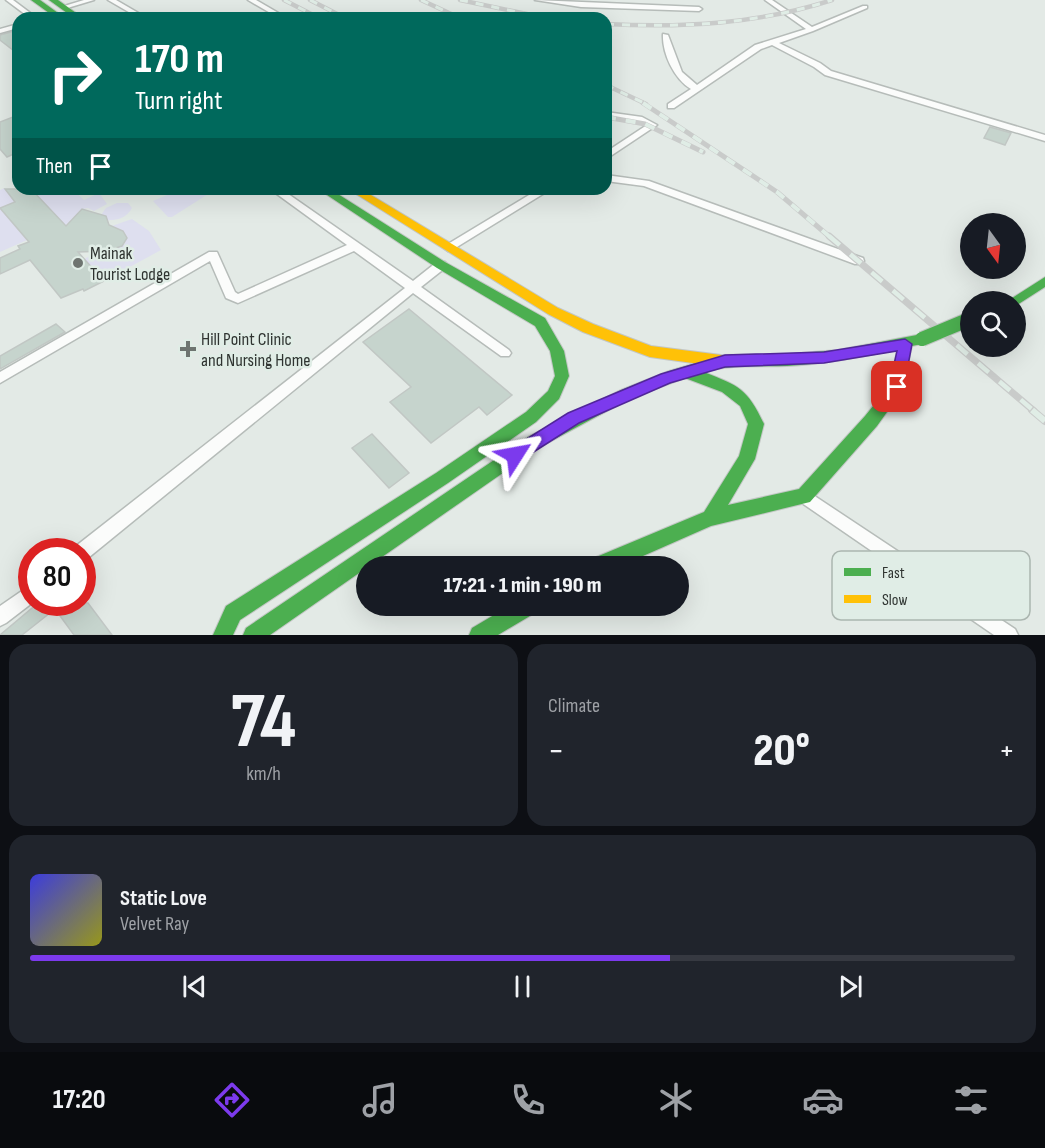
<!DOCTYPE html>
<meta charset="utf-8">
<style>
body{margin:0;font-family:"Sofia Sans Condensed",sans-serif;background:#20242c;color:#f1f3f6;height:100vh;display:flex;flex-direction:column;font-size:22px;white-space:nowrap}
*{box-sizing:border-box;margin:0}
p{font-size:20px;color:#9ea1a6}
.icon{flex:none;width:33px;height:33px;fill:none;stroke:currentColor;stroke-width:2;stroke-linecap:round;stroke-linejoin:round}
.map{position:relative;height:635px;overflow:hidden}
.sheet{display:flex;flex-direction:column;gap:9px;padding:9px;background:#0d0f14;flex:1}
.sheet>*{flex:none}
.guide{position:absolute;left:12px;top:12px;width:600px;height:183px;border-radius:18px;box-shadow:0 6px 24px #0002;background:#00695c;color:#fff;overflow:hidden}
.needle{width:39px;rotate:165deg}
.fabs{position:absolute;left:960px;top:213px;display:grid;gap:12px}
.fabs a{display:grid;place-items:center;width:66px;height:66px;border-radius:50%;background:#171b24;box-shadow:0 6px 24px #0002;font-size:30px}
.speed{position:absolute;left:18px;top:538px;display:flex;gap:12px;font-size:30px;font-weight:700;text-align:center}
.speed>*{display:grid;place-content:center;width:78px;height:78px;border-radius:50%;background:#171b24;box-shadow:0 6px 24px #0002;line-height:1}
.speed .limit{border:9px solid #d22;background:#fff;color:#111}
.pin{position:absolute;display:grid;place-items:center;width:51px;height:51px;color:#fff;margin:-26px;border-radius:12px;box-shadow:0 3px 9px #0006}
.me{position:absolute;width:66px;margin:-33px;rotate:56deg;stroke-linejoin:round;filter:drop-shadow(0 0 4px #0008)}
.turn{display:flex;align-items:center;gap:21px;height:126px;padding:0 24px;font-size:27px}
.turn .icon{width:78px;height:78px;stroke-width:2.5}
.turn b{display:block;font-size:42px;line-height:51px}
.then{display:flex;align-items:center;height:57px;padding:0 24px;background:#0003;gap:12px;font-size:22px}
.big{font-size:45px;font-weight:800;line-height:1.1}
.sheet .tile{flex:1;display:flex;flex-direction:column;justify-content:center;gap:9px;min-width:0;padding:0 21px;border-radius:18px;background:#20242c}
.sheet .dial{align-items:center;gap:0}
.dial b{font-size:78px;line-height:1}
.song{display:flex;align-items:center;gap:18px}
.cover{width:72px;height:72px;border-radius:9px;background:linear-gradient(135deg,hsl(240 70% 55%),hsl(60 70% 35%))}
.played{height:6px;border-radius:3px;background:linear-gradient(90deg,#7c3aed 65%,#363941 65%)}
.keys{display:flex;justify-content:space-around;direction:ltr}
.heat{display:flex;justify-content:space-between;align-items:center;font-size:33px;direction:ltr}
.sheet .tiles{flex:1;display:grid;gap:9px;grid-template-columns:1fr 1fr}
.tile:last-child{grid-column:span 2}
.trip{position:absolute;left:356px;top:556px;width:333px;height:60px;border-radius:30px;background:#171b24;box-shadow:0 6px 24px #0002;font-weight:800;line-height:60px;text-align:center}
.dock{display:flex;height:96px;justify-content:space-around;align-items:center;background:#090b0e;color:#9ea1a6}
.dock .icon{width:42px;height:42px}
.dock .current{color:#7c3aed}
.dock b{font-size:27px;color:#f1f3f6}
.map>svg:first-child{display:block}
.green{fill:#dedfef}
.building{fill:#c6d4cd;stroke:#c1c7c4;stroke-width:1.5}
.lines{fill:none;stroke-linecap:round;stroke-linejoin:round}
.street-casing{stroke:#b6bcb9;stroke-width:3}
.fast-casing{stroke:#c3c7c5;stroke-width:2}
.slow-casing{stroke:#c3c7c5;stroke-width:2}
.street{fill:#fbfcfb;fill-rule:evenodd}
.fast{fill:#4caf50;fill-rule:evenodd}
.slow{fill:#ffc107;fill-rule:evenodd}
.rail-far3-casing{stroke:#c9cbca;stroke-width:4.5}
.rail-far2-casing{stroke:#c9cbca;stroke-width:5}
.rail-far1-casing{stroke:#c9cbca;stroke-width:7}
.rail-casing{stroke:#c9cbca;stroke-width:8}
.rail-far3{stroke:#e0ede6;stroke-width:3;stroke-dasharray:8;stroke-linecap:butt}
.rail-far2{stroke:#e0ede6;stroke-width:4;stroke-dasharray:10;stroke-linecap:butt}
.rail-far1{stroke:#e0ede6;stroke-width:4.5;stroke-dasharray:14;stroke-linecap:butt}
.rail{stroke:#e0ede6;stroke-width:6;stroke-dasharray:17;stroke-linecap:butt}
.fast-bridge-casing{stroke:#c3c7c5;stroke-width:16;stroke-linecap:butt}
.fast-bridge{stroke:#4caf50;stroke-width:14}
.route{fill:#7c3aed;stroke:#51269a;stroke-width:1.5}
.poi-dot{fill:#6e7470;stroke:#e0ede6;stroke-width:2}
.labels{text-anchor:middle;dominant-baseline:central;stroke-width:5;stroke-linejoin:round;paint-order:stroke}
.poi-label{font-size:18px;fill:#2f3431;stroke:#e0ede6;text-anchor:start}
.key{fill:#e0ede6;stroke:#abb6b0;stroke-width:1.5}
.key-label{font-size:16px;fill:#2f3431}
</style>
<div class="map">
<svg width="1045" height="635" viewBox="0 0 1045 635">
<rect width="100%" height="100%" fill="#e3eae6"/>
<!-- green -->
<path class="green" d="M5 188 12 198 34 189H72L84 200 99 193 107 204 94 211 88 208C77 209 74 221 65 225L35 193 0 208V190Z
M181 189H216L172 217H168L153 201Z
M117 203H128L132 208C127 218 116 221 105 220L101 215 106 208Z
M0 208 27 240 0 252Z
M132 219 149 231 161 250 104 281 84 259 94 254 90 250 106 251 125 244 126 234 119 229 109 227Z"/>
<!-- building -->
<path class="building" d="M18 30V54L0 40V35Z
M18 115V152L7 157 0 149V122Z
M990 127 1011 133 1005 145 984 138Z
M5 189H31L66 226 82 209 106 216 109 225 123 231 127 238 122 246 106 251 78 252 104 281 84 291 83 289 61 298 30 260 0 274V258L20 249 18 246 29 242 0 208 15 202Z
M409 309 512 395 487 415 479 407 431 443 390 402 411 387 363 342Z
M56 324 65 332 0 369V356Z
M372 434 409 473 389 488 352 448Z
M38 603H88L112 635H74L55 609 22 635H0Z"/>
<g class="lines">
<defs>
<path id="street" d="M6 0H13L37 18H30Z
M84 0H94L64 9 61 7Z
M108 0H116L147 18H139Z
M248 0H256L287 18H279Z
M535 0 699 7 702 9 699 11 581 7Z
M765 0H772L812 27 863 6H867V8L813 31 779 43 820 63 831 71 1045 135V141L825 75 814 67 772 45 761 49 674 108H668V104L691 89C674 79 662 53 663 34L668 35 682 72 697 85 755 45 806 29Z
M56 13 59 15 58 16 42 18Z
M18 24V28L0 33V29Z
M606 112 642 117 657 125 606 159V152L647 125 640 122 606 118Z
M606 175 649 181 863 258 864 261 863 264H855L644 186 606 181Z
M270 189H281L413 281 437 262H445L447 265 445 268 421 287 509 350 511 353 509 356H501L413 293 88 558 82 560V552H74L76 546 405 288 354 251 238 303 226 298 210 261 0 383V372L209 252H217L235 292 238 294 347 245Z
M539 189H551L452 250 448 251 443 247Z
M804 489 1015 629 1018 635H994L799 501 796 496 799 491Z
M32 584V603L6 623 0 626V606Z"/>
<path id="fast" d="M31 0H40L65 18H56Z
M49 0H58L83 18H74Z
M318 189H330L445 262 545 318 564 351 569 376 559 399 536 422 448 483 240 620 233 635H213L226 606 436 473 526 412 548 391 555 376 550 351 535 326 437 268Z
M1045 277V287L1017 305 1016 302H1006Z
M922 334 927 335 929 339 927 343 912 346 902 391 877 426 810 502 711 526 618 567H587L589 560 704 512 739 456 748 424 740 406 722 392 685 378 631 398 540 447 270 635H243L246 628 528 437 621 390 669 371 723 355 787 354 838 350ZM897 350 890 385 865 416 799 489 728 505 755 459 764 424C747 388 739 386 704 372 731 364 758 367 787 366 824 364 860 357 897 350Z
M509 606H538L535 613 498 635H469L472 628Z"/>
<path id="slow" d="M348 189H361L558 308 593 324 651 346 721 355 726 357 728 361 726 365 721 367 650 357 583 332 548 314Z"/>
</defs>
<!-- street casing -->
<use href="#street" class="street-casing"/>
<!-- fast casing -->
<use href="#fast" class="fast-casing"/>
<!-- slow casing -->
<use href="#slow" class="slow-casing"/>
<!-- street -->
<use href="#street" class="street"/>
<!-- fast -->
<use href="#fast" class="fast"/>
<!-- slow -->
<use href="#slow" class="slow"/>
<defs>
<path id="rail-far3" d="M284 0 319 18
M310 0 345 18
M421 0 460 18
M460 0 546 18
M606 24C684 28 758 24 832 0
M606 85 646 104"/>
<path id="rail-far2" d="M643 103 777 192 831 238
M606 117 645 124 703 152"/>
<path id="rail-far1" d="M829 236 1034 411"/>
<path id="rail" d="M1032 410 1045 421"/>
</defs>
<!-- rail-far3 casing -->
<use href="#rail-far3" class="rail-far3-casing"/>
<!-- rail-far2 casing -->
<use href="#rail-far2" class="rail-far2-casing"/>
<!-- rail-far1 casing -->
<use href="#rail-far1" class="rail-far1-casing"/>
<!-- rail casing -->
<use href="#rail" class="rail-casing"/>
<!-- rail-far3 -->
<use href="#rail-far3" class="rail-far3"/>
<!-- rail-far2 -->
<use href="#rail-far2" class="rail-far2"/>
<!-- rail-far1 -->
<use href="#rail-far1" class="rail-far1"/>
<!-- rail -->
<use href="#rail" class="rail"/>
<defs>
<path id="fast-bridge" d="M922 339 970 319"/>
</defs>
<!-- fast-bridge casing -->
<use href="#fast-bridge" class="fast-bridge-casing"/>
<!-- fast-bridge -->
<use href="#fast-bridge" class="fast-bridge"/>
</g>
<!-- route -->
<path class="route" d="M905 339 912 344 904 387 902 392 897 393 892 392 889 387 897 351 824 363 725 367 670 383 579 423 521 460 515 462 509 460 507 455 509 450 568 413 661 374 725 355 824 352Z"/>
<!-- markers -->
<g class="poi-dot">
<circle cx="78" cy="263" r="6"/>
<path d="M185 340h6v6h6v6h-6v6h-6v-6h-6v-6h6z"/>
</g>
<g class="labels">
<!-- poi labels -->
<g class="poi-label">
<text x="90" y="253">Mainak<tspan x="90" dy="21">Tourist Lodge</tspan></text>
<text x="201" y="339">Hill Point Clinic<tspan x="201" dy="21">and Nursing Home</tspan></text>
</g>
</g>
<!-- legend -->
<rect x="832" y="551" width="198" height="69" rx="9" class="key"/>
<rect x="844" y="568" width="27" height="8" fill="#4caf50"/>
<rect x="844" y="595" width="27" height="8" fill="#ffc107"/>
<g class="key-label">
<text x="882" y="578">Fast</text>
<text x="882" y="605">Slow</text>
</g>
</svg>
<div class="fabs">
<a><svg class="needle" viewBox="-14 -14 28 28"><path d="M0-13l5 13h-10z" fill="#e53935"/><path d="M0 13l5-13h-10z" fill="#9ea1a6"/></svg></a>
<a><svg class="icon" aria-label="search" viewBox="0 0 24 24"><circle cx="10" cy="10" r="6"/><path d="M15 15l6 6"/></svg></a>
</div>
<div class="speed"><div class="limit">80</div></div>
<div class="pin" style="left:897px;top:387px;background:#d93025"><svg class="icon" aria-label="arrive" viewBox="0 0 24 24"><path d="M6 21V4h12l-3 4 3 4H6"/></svg></div>
<svg class="me" style="left:515px;top:455px" viewBox="-20 -20 40 40"><path d="M0-17L14 15 0 8-14 15z" fill="#7c3aed" stroke="#fff" stroke-width="4"/></svg>
<div class="trip">17:21 · 1 min · 190 m</div>
<div class="guide">
<div class="turn"><svg class="icon" aria-label="right" viewBox="0 0 24 24"><path d="M7 20v-9h11M14 6l5 5-5 5"/></svg><div><b>170 m</b>Turn right</div></div>
<div class="then">Then<svg class="icon" aria-label="arrive" viewBox="0 0 24 24"><path d="M6 21V4h12l-3 4 3 4H6"/></svg></div>
</div>
</div>
<section class="sheet">
<div class="tiles">
<div class="tile dial"><b>74</b><p>km/h</p></div>
<div class="tile"><p>Climate</p>
<div class="heat"><a>−</a><b class="big">20°</b><a>+</a></div>
</div>
<div class="tile">
<div class="song"><i class="cover"></i><div><b>Static Love</b><p>Velvet Ray</p></div></div>
<div class="played"></div>
<div class="keys"><svg class="icon" aria-label="previous" viewBox="0 0 24 24"><path d="M18 5L8 12l10 7zM5 5v14"/></svg><svg class="icon" aria-label="pause" viewBox="0 0 24 24"><path d="M8 5v14M16 5v14"/></svg><svg class="icon" aria-label="next" viewBox="0 0 24 24"><path d="M6 5l10 7-10 7zM19 5v14"/></svg></div>
</div>
</div>
</section>
<nav class="dock">
<b>17:20</b>
<svg class="icon current" aria-label="directions" viewBox="0 0 24 24"><path d="M12 3l9 9-9 9-9-9zM9 14v-3h6M13 9l2 2-2 2"/></svg>
<svg class="icon" aria-label="music" viewBox="0 0 24 24"><path d="M9 18V5l10-2v13"/><circle cx="6" cy="18" r="3"/><circle cx="16" cy="16" r="3"/></svg>
<svg class="icon" aria-label="phone" viewBox="0 0 24 24"><path d="M5 4h4l2 5-3 2q2 4 5 5l2-3 5 2v4C11 20 4 13 5 4z"/></svg>
<svg class="icon" aria-label="climate" viewBox="0 0 24 24"><path d="M12 3v18M4 7l16 10M4 17L20 7"/></svg>
<svg class="icon" aria-label="car" viewBox="0 0 24 24"><path d="M5 17H2v-5l4-1 3-4h7l3 4 3 1v5h-3M9 17h6M6 11h13"/><circle cx="7" cy="17" r="2"/><circle cx="17" cy="17" r="2"/></svg>
<svg class="icon" aria-label="filters" viewBox="0 0 24 24"><path d="M4 7h16M4 17h16"/><circle cx="9" cy="7" r="2"/><circle cx="15" cy="17" r="2"/></svg>
</nav>
